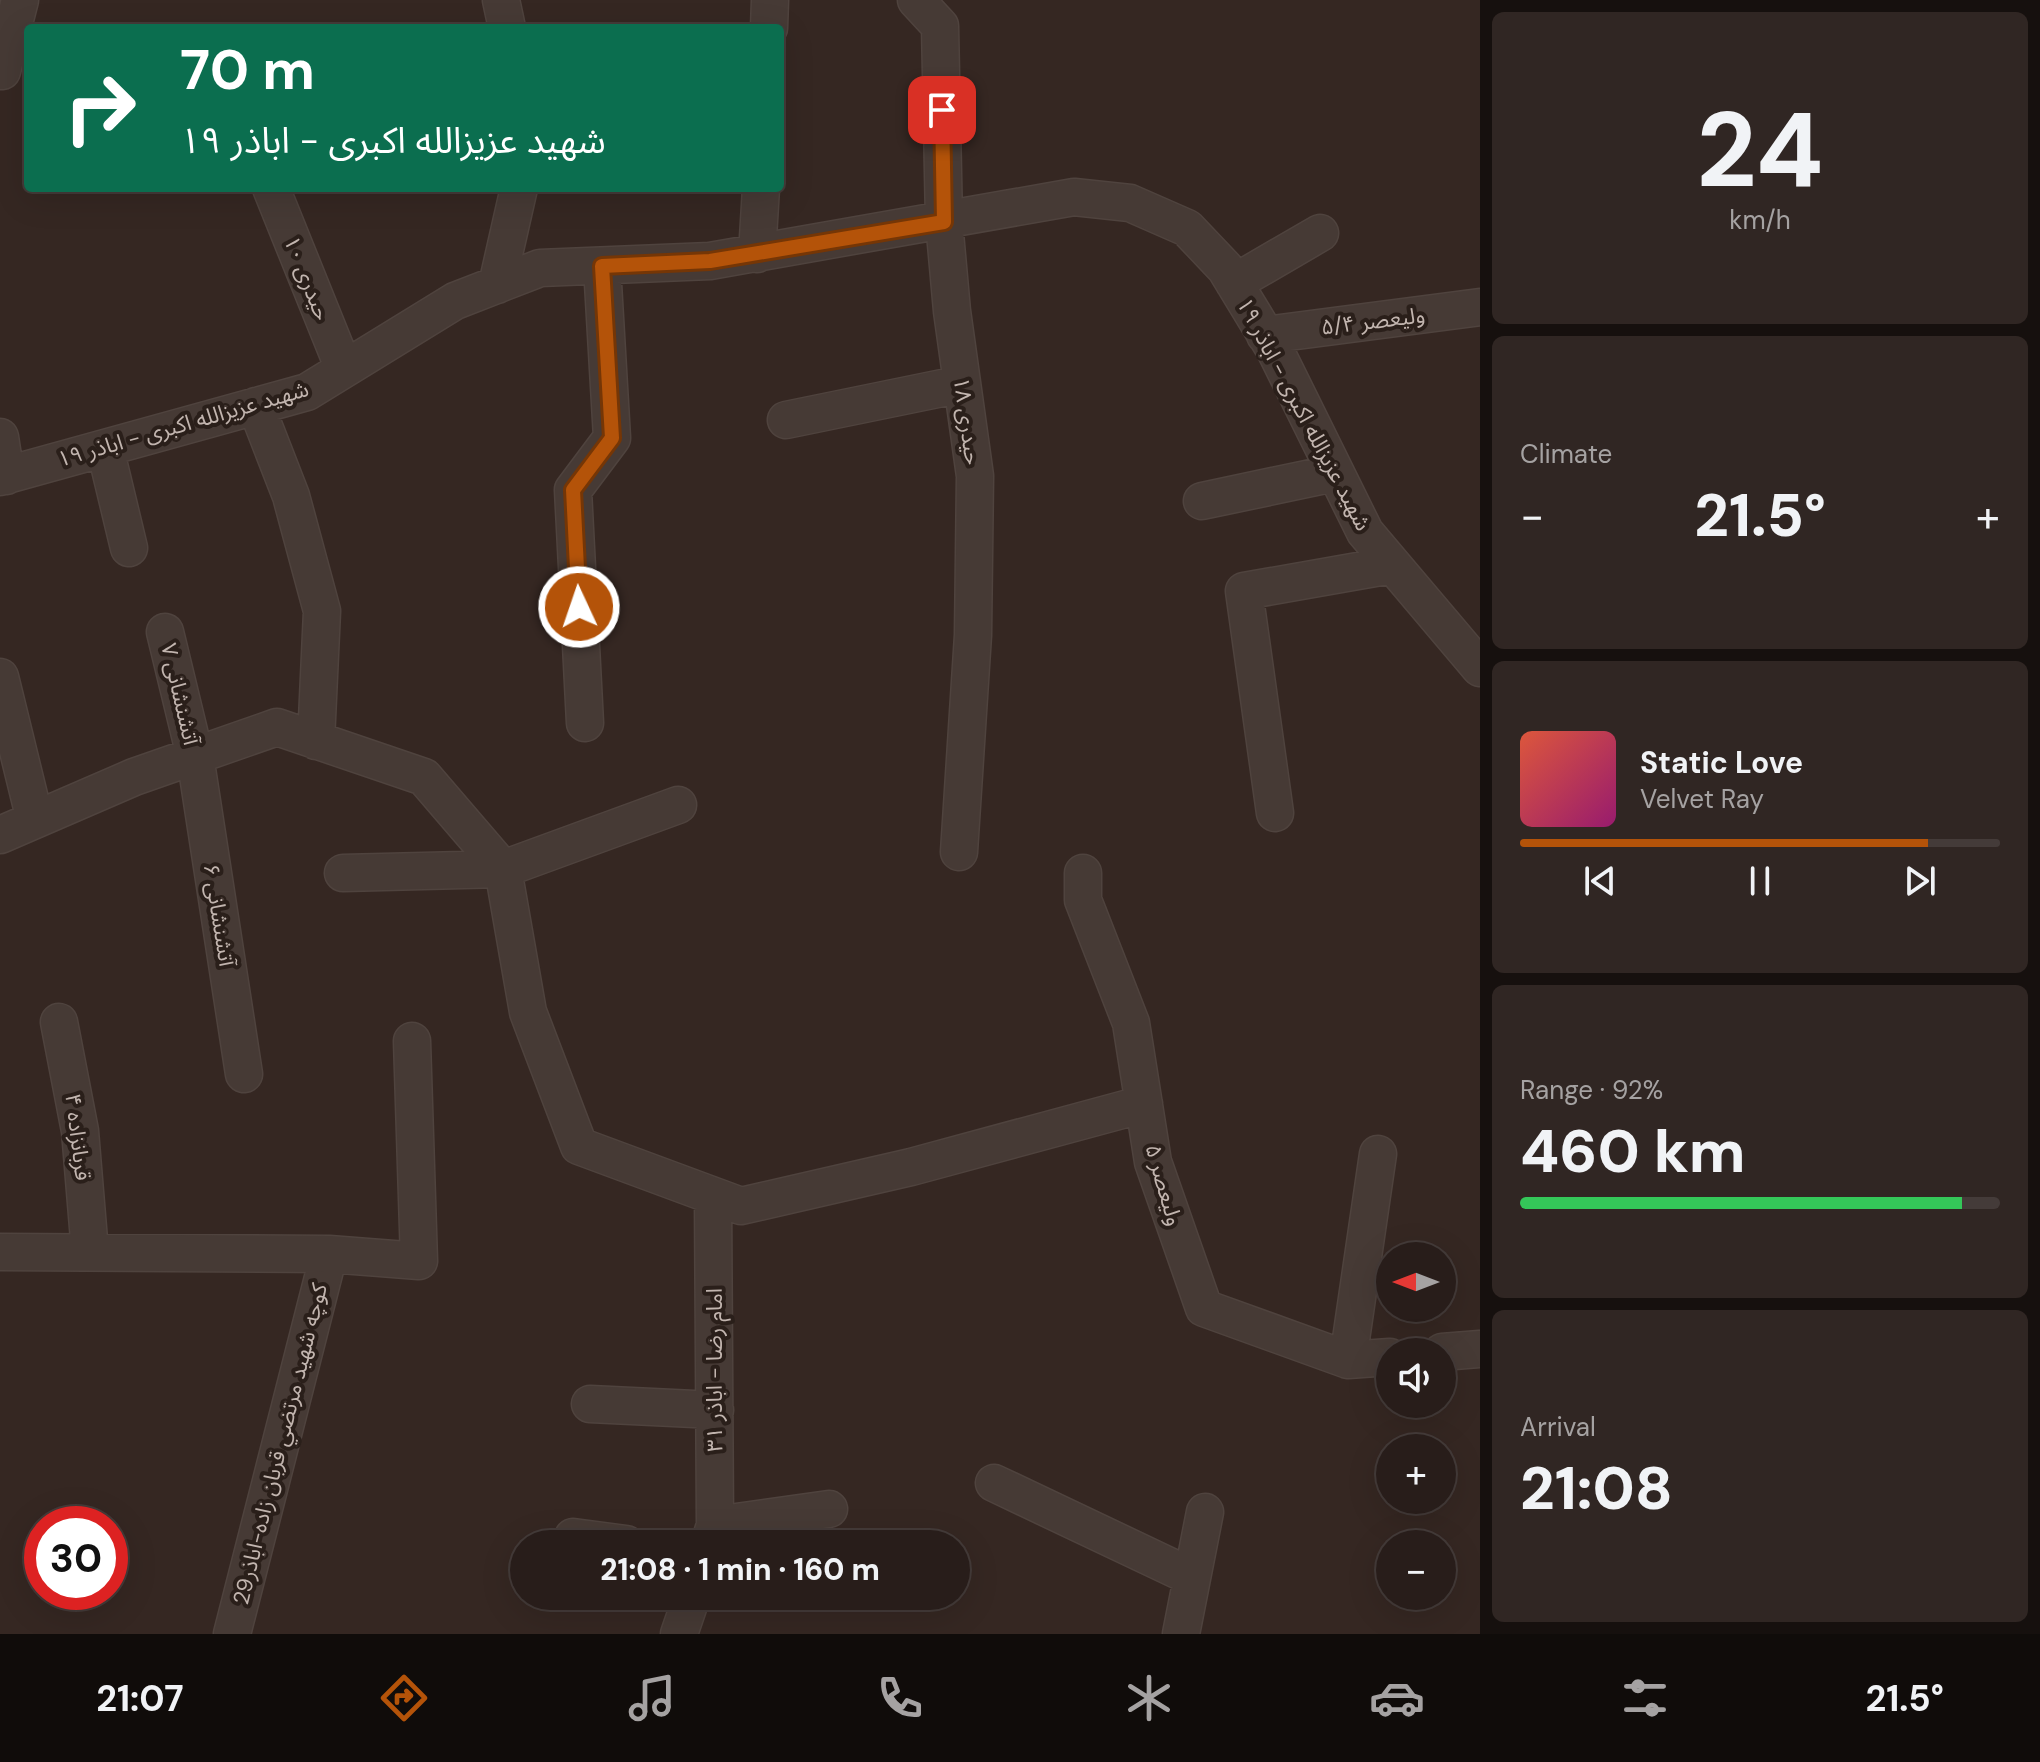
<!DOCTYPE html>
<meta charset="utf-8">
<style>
body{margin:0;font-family:"DM Sans","Noto Sans Arabic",sans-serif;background:#302623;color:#f1f3f6;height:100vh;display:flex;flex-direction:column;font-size:30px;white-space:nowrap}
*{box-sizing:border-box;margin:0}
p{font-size:26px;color:#a5a2a2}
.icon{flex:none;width:44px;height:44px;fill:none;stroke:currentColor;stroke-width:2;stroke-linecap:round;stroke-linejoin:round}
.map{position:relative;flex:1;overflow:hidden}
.side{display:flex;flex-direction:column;gap:12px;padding:12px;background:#16100e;width:560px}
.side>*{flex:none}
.top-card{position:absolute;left:24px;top:24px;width:760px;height:168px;border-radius:8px;box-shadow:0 8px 32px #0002,0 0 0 2px #443b39;background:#0b6e4f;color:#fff;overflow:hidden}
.needle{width:52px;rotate:270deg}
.fabs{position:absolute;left:1376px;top:1242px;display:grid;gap:16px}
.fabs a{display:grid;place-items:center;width:80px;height:80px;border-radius:50%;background:#281d1a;box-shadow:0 8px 32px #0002,0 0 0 2px #443b39;font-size:40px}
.speed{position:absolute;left:24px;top:1506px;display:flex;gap:16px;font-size:40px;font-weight:700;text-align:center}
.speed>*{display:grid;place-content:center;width:104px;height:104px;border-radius:50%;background:#281d1a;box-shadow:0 8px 32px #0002,0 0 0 2px #443b39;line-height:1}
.speed .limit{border:12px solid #d22;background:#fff;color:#111}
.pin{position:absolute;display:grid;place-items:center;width:68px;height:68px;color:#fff;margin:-34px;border-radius:16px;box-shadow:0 4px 12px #0006}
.me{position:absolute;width:88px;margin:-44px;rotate:357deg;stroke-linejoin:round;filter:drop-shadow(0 0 6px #0008)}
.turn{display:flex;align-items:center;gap:28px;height:168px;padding:0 24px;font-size:36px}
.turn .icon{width:104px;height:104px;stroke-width:2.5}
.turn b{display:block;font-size:56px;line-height:68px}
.big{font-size:60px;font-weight:800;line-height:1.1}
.side .widget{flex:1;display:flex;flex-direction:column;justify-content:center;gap:12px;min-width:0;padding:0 28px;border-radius:12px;background:#302623}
.side .dial{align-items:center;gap:0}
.dial b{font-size:104px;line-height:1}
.song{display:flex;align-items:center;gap:24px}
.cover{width:96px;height:96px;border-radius:12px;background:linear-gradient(135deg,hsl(10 70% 55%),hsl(320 70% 35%))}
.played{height:8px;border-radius:4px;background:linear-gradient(90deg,#b45309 85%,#443b39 85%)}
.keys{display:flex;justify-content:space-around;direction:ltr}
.heat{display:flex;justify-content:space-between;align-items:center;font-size:44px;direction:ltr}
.charge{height:12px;border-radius:6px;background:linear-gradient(90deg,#34c759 92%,#443b39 0)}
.trip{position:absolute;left:510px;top:1530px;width:460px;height:80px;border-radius:40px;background:#281d1a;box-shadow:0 8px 32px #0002,0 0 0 2px #443b39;font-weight:800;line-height:80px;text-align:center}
.dock{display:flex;height:128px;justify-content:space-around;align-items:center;background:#100c0a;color:#a5a2a2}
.dock .icon{width:56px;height:56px}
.dock .selected{color:#b45309}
.dock b{font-size:36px;color:#f1f3f6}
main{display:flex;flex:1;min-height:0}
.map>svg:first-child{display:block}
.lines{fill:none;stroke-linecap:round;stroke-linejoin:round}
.street-casing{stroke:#4f433e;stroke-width:39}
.street{stroke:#463a35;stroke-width:36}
.route-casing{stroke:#753606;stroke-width:20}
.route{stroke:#b45309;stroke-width:14}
.labels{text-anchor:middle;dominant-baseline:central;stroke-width:8;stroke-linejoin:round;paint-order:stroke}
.street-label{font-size:22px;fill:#c2b5af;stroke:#2a1f1a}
</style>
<main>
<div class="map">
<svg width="1480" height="1634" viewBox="0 0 1480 1634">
<rect width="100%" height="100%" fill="#352722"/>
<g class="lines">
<defs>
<path id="street" d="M501 0 507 28
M916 0 940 26 944 222 952 311 975 476 973 635 959 852
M769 28 770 0
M2 71 20 0
M271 188 344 369
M757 254 761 188
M1234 283 1320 233
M497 285 519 188
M1265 335 1480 307
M256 406 291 496 322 611 316 741
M786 420 962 384
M0 437 6 476
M105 448 129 548
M0 477 307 392 455 301 540 268 710 261 1074 197 1130 203 1187 228 1225 268 1276 352 1365 532 1480 668
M1202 501 1335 473
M165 632 195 756 244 1074
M0 677 35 820
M585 723 573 490 612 438 602 266
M1275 813 1244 591 1392 565
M0 835 134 777 277 727 424 777 503 869 528 1012 579 1146 741 1206 911 1167 1144 1104
M343 873 503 869 678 805
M1083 873V900L1131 1023 1153 1162 1204 1308 1348 1360 1390 1357
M59 1022 80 1131 90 1252
M0 1252 329 1254 419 1261 412 1041
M1442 1352 1480 1349
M1348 1360 1378 1154
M590 1404 715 1410
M994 1483 1192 1577
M715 1525 829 1509
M573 1537 626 1544
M709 1544 715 1525 713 1196
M232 1634 329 1254
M679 1634 692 1596
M1181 1634 1205 1512"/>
</defs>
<!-- street casing -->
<use href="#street" class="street-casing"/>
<!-- street -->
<use href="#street" class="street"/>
</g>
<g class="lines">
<defs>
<path id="route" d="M579 607 573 490 612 438 602 266 710 261 944 222 942 110"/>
</defs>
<!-- route casing -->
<use href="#route" class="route-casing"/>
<!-- route -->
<use href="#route" class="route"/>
</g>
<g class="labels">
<!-- street labels -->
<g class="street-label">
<text transform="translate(307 278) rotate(68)">حیدری ۱۰</text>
<text transform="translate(1373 321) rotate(-7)">ولیعصر ۵/۴</text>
<text transform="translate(1304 414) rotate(62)">شهید عزیزالله اکبری - اباذر ۱۹</text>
<text transform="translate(967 421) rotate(82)">حیدری ۱۸</text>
<text transform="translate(183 424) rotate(-16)">شهید عزیزالله اکبری - اباذر ۱۹</text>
<text transform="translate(180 694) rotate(77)">آتشنشانی ۷</text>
<text transform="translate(219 915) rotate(81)">آتشنشانی ۶</text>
<text transform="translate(78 1137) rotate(83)">قربانزاده ۴</text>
<text transform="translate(1164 1185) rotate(74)">ولیعصر ۵</text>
<text transform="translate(714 1370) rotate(-90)">امام رضا - اباذر ۳۱</text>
<text transform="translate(280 1444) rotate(-76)">كوچه شهيد مرتضي قربان زاده-اباذر29</text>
</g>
</g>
</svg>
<div class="fabs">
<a><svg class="needle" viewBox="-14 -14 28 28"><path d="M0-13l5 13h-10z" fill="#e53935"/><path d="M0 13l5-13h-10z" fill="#a5a2a2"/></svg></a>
<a><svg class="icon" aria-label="sound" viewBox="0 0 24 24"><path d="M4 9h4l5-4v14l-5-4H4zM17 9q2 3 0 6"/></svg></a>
<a>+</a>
<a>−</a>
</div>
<div class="speed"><div class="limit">30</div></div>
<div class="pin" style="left:942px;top:110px;background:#d93025"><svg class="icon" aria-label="arrive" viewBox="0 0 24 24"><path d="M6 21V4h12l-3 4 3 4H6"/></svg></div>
<svg class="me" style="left:579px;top:607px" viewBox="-20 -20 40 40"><circle r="17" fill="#b45309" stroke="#fff" stroke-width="3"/><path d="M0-11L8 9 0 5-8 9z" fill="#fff"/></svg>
<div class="trip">21:08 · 1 min · 160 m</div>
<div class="top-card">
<div class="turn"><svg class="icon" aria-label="right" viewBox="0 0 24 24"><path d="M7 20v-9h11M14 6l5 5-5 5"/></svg><div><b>70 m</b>شهید عزیزالله اکبری - اباذر ۱۹</div></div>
</div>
</div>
<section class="side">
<div class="widget dial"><b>24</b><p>km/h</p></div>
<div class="widget"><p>Climate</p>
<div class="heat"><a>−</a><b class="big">21.5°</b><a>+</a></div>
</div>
<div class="widget">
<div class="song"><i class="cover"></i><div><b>Static Love</b><p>Velvet Ray</p></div></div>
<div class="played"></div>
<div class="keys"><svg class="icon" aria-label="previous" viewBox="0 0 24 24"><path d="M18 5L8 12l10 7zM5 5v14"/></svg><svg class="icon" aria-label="pause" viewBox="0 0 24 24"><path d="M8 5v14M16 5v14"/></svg><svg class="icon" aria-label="next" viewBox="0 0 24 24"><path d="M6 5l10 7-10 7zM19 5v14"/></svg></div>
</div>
<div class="widget"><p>Range · 92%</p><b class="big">460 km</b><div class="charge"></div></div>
<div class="widget"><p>Arrival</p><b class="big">21:08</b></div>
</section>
</main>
<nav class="dock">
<b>21:07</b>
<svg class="icon selected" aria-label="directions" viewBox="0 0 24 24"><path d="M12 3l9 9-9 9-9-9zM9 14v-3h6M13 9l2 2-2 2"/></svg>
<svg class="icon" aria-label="music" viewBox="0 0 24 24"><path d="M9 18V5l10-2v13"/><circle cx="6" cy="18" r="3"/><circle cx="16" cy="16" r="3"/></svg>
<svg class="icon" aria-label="phone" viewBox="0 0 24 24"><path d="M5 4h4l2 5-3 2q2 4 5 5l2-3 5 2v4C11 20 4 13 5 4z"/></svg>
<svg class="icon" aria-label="climate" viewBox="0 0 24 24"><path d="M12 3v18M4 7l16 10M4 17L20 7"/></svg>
<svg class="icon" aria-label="car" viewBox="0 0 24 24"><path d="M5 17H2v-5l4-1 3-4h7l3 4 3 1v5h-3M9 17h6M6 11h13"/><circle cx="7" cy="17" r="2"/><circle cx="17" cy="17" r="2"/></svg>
<svg class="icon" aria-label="filters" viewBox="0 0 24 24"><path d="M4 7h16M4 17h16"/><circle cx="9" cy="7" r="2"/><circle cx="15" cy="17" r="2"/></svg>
<b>21.5°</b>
</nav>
